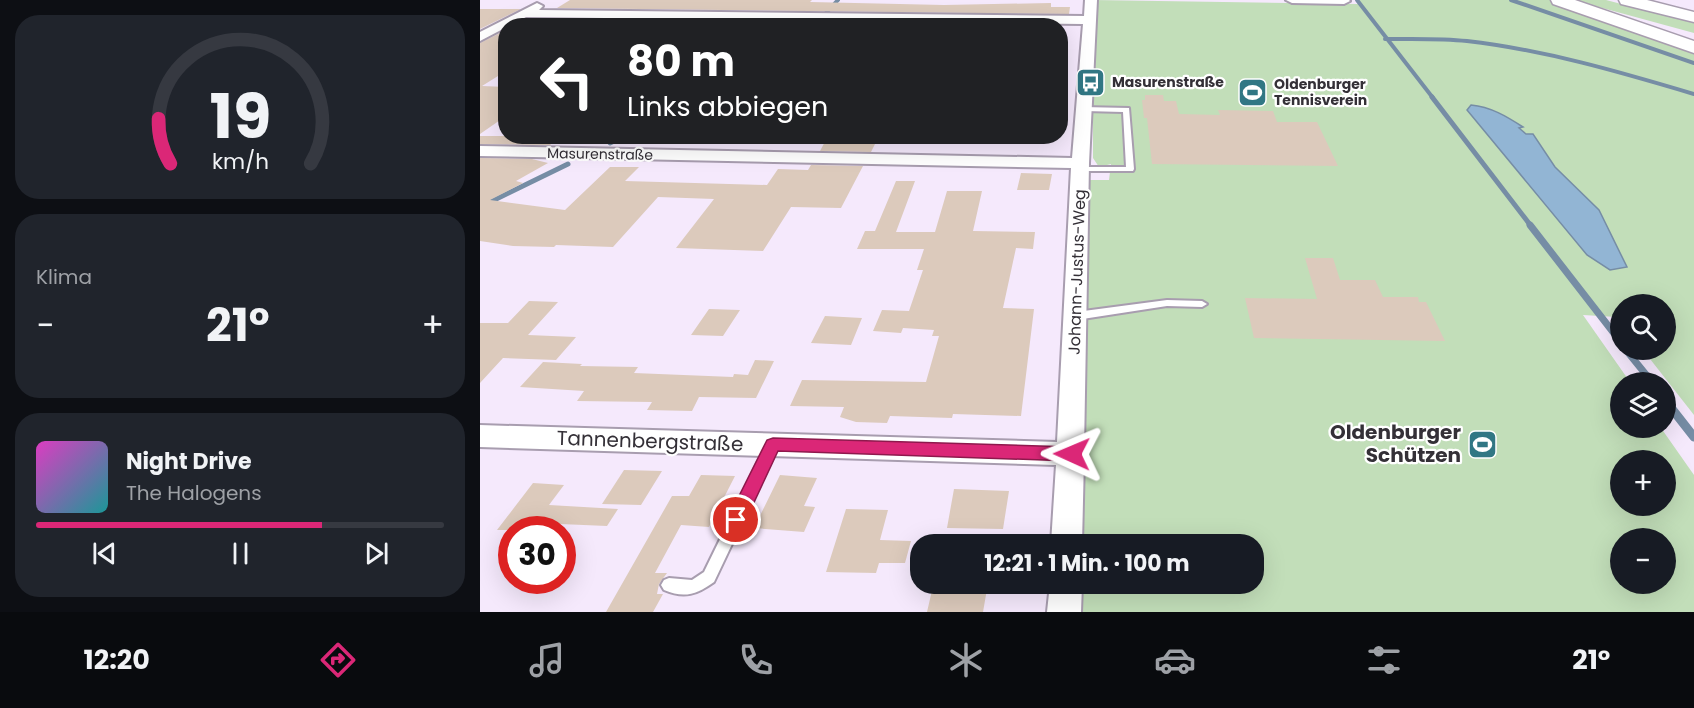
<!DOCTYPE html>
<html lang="de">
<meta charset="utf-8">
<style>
body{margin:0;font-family:Poppins,sans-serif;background:#20242c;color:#f1f3f6;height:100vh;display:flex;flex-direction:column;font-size:22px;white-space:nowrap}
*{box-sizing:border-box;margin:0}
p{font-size:20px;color:#9ea1a6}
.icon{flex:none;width:33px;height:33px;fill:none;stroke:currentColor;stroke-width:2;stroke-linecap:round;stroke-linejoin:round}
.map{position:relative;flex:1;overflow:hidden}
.details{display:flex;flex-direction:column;gap:15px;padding:15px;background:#0d0f14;width:480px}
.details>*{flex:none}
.hud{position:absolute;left:18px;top:18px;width:570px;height:126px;border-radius:24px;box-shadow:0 6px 24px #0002;background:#202124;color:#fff;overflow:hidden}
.tools{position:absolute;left:1130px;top:294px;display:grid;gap:12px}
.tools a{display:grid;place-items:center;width:66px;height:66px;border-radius:50%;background:#171b24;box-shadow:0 6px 24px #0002;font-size:30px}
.speed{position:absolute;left:18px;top:516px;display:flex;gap:12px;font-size:30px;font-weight:700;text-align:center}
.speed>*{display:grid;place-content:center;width:78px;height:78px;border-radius:50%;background:#171b24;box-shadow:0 6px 24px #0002;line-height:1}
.speed .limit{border:9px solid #d22;background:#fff;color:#111}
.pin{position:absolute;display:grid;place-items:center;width:51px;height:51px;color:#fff;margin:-26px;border:3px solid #fff;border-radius:50%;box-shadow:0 2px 6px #0007}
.me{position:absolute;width:66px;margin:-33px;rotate:271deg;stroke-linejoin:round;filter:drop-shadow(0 0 4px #0008)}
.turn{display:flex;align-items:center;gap:21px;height:126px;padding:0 30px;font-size:27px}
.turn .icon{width:78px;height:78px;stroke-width:2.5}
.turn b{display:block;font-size:42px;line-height:51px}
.big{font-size:45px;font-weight:700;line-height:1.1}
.details .widget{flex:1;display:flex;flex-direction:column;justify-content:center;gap:9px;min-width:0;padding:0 21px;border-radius:24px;background:#20242c}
.details .dial{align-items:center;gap:0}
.dial svg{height:156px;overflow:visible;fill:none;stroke:#363941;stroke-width:7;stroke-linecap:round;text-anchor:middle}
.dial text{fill:#f1f3f6;stroke:none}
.song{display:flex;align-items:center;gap:18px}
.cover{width:72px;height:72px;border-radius:9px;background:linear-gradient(135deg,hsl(310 70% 55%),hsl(180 70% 35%))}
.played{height:6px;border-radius:3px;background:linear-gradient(90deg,#db2777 70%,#363941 70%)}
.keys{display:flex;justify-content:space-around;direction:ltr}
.heat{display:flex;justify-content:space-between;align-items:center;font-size:33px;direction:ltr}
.trip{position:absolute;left:430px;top:534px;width:354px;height:60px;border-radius:24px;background:#171b24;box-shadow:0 6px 24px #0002;font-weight:700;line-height:60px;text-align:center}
.tabs{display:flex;height:96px;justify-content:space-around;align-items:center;background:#090b0e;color:#9ea1a6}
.tabs .icon{width:42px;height:42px}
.tabs .active{color:#db2777}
.tabs b{font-size:27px;color:#f1f3f6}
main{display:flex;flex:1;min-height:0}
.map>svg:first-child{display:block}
.green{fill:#c2deb9;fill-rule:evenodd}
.water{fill:#92b5d4;stroke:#768da5;stroke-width:1.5}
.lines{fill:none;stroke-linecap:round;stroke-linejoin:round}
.stream-far3{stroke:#768da5;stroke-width:4}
.stream-far2{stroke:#768da5;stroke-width:5}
.stream-far1{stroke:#768da5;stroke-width:7}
.stream{stroke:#768da5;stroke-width:9}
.building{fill:#dccabc}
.lane-casing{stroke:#a89daf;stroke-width:4}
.street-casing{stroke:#a89daf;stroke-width:4}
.highway-casing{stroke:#a89daf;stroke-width:3}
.lane{fill:#fff;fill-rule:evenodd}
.street{fill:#fff;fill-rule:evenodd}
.highway{fill:#fff;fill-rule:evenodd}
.route{fill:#db2777;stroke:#8e194d;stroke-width:1.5}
.labels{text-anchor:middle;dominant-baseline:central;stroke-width:4.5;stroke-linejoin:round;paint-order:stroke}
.far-poi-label{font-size:14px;font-weight:bold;fill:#343037;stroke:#fff;text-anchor:start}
.far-street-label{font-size:14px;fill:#343037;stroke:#fff}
.street-label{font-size:16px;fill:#343037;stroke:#fff}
.near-poi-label{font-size:20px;font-weight:bold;fill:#343037;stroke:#fff;text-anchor:end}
.near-street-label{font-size:20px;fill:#343037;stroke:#fff}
</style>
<main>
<section class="details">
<div class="widget dial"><svg viewBox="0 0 100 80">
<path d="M14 69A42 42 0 1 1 86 69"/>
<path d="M14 69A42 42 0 0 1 8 46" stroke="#db2777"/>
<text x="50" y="56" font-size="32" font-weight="700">19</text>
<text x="50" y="72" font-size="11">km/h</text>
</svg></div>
<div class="widget"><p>Klima</p>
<div class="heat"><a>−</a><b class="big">21°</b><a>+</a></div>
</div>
<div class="widget">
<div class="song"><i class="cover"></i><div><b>Night Drive</b><p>The Halogens</p></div></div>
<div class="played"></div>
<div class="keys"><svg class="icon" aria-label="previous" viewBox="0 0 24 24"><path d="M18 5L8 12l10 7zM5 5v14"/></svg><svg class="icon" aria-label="pause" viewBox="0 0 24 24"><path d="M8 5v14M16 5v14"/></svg><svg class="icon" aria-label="next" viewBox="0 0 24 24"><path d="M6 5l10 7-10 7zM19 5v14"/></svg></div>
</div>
</section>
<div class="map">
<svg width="1214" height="612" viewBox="0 0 1214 612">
<rect width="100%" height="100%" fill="#f5e9fc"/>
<!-- green -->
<path class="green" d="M613 0 878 4 877 0H1029L1214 64V415L1163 350H1185V304H1140V320L1137 317 1103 315 1150 382H1140V428H1181L1214 475V612H584L586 584H774V544H587L600 180H629L631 164 619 167 613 158ZM987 110 1042 127 1038 128 1046 134H1053L1075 167 1119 210 1146 267 1035 167ZM1140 460H1185V506H1140ZM1140 538H1185V584H1140Z
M1033 0H1071L1214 50V63Z
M1093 0H1126L1214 23V33Z"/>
<!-- water -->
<path class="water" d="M991 105C1011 107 1026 116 1043 127L1039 128 1046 134H1053L1075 167 1119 210 1147 267 1130 270 1107 255 987 110Z"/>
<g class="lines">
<!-- stream-far3 -->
<path class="stream-far3" d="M877 0 953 98
M1031 0 1214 63
M346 13 358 0
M905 39C932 39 960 38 987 41 1065 50 1140 72 1214 94"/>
<!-- stream-far2 -->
<path class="stream-far2" d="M952 97 1051 226
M130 143 144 136
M0 207 88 164"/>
<!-- stream-far1 -->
<path class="stream-far1" d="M1050 225 1140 341
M1146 350 1172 382"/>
<!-- stream -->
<path class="stream" d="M1185 400 1214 437"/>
</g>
<!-- building -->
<path class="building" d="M90 0H332L330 2 464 5 571 3V7H590L589 14 77 8Z
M0 9H41L0 29Z
M47 19 543 26H35Z
M26 30V71L2 86 26 87V116L0 134V43Z
M665 95H683L684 101H696L699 114 740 115 738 110 793 111 797 122H837L858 166 672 164 667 118H664L662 100H665Z
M0 136H81L70 145 0 144Z
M348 136H399L391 152 340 151Z
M0 158 52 159 68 163 36 181 43 183 10 200 85 210 130 167H159L145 181 287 185 298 169 328 170 331 165 383 166 361 208 311 207 283 251 196 248 234 199 178 197 133 247 76 245 74 247 33 246 0 241Z
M541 173 572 174 569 190H537Z
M416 181H435L416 232H455L467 191H502L493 231 555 232 553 249 536 248 523 308 554 309 541 416 473 414 472 418 410 416 407 423 376 422 360 417 364 407 310 406 322 380 446 382 459 336H452L454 330 423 328 421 333 393 331 402 310 429 311 443 270H437L444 249H377L385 231H395Z
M825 258H853L860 280H895L903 297H938L939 302H946L965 341 774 338 765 298 837 299Z
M49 301 78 302 48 335 96 337 76 360 23 358 0 383V323H28Z
M229 309 260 310 243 336 211 335Z
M345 316 382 318 371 345 331 343Z
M275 360 294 361 276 398 219 397 212 411 167 410 172 402 97 401 104 391 40 387 63 362 102 364 100 366 158 367 154 373 253 377 254 374 268 375Z
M144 470 182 471 161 505 122 504Z
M221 475 255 476 229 527 201 525 175 573H187L179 584 177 594H183L173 612H126L192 496H209Z
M300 475 337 478 324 506 335 507 324 532 274 528Z
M53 483 84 485 69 505 138 509 127 526 80 524 76 530H17Z
M474 489 529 491 523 529 467 528Z
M366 509 408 510 400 540 431 541 425 563H399L396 573 346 572Z
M453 586 507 589 503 612H447Z"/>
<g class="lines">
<defs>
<path id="lane" d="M602 107 649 108 654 169 653 171H597L596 169 600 167H646L643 112 605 111H602Z
M687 300 722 301 727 304 722 307 687 306 596 320 591 316 596 312Z
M293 440 298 441 299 445 234 582C217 594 205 599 184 590L181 585 184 580 189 578 212 580 224 572 288 441Z"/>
<path id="street" d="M605 0H617L609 163 604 450 606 454 604 458 602 544H571L576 465 0 447V425L577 442 591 168 0 156V146L592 158 603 24 46 17 0 41V32L57 3 63 6 59 10 604 16Z
M806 0H869L870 1 864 4 812 3Z
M570 584H602L601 612H567Z"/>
<path id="highway" d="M1071 0H1095L1214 41V53L1073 4Z
M1139 0H1167L1214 12V22L1141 4Z"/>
</defs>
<!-- lane casing -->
<use href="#lane" class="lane-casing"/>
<!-- street casing -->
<use href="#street" class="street-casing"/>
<!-- highway casing -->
<use href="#highway" class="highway-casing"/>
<!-- lane -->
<use href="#lane" class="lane"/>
<!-- street -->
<use href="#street" class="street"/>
<!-- highway -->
<use href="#highway" class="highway"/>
</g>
<!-- route -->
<path class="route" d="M293 438 592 447 598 449 600 454 598 459 592 461 298 451 263 526 256 528 250 526 247 520 287 440Z"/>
<!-- icons -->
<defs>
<symbol id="bus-square" viewBox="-11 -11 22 22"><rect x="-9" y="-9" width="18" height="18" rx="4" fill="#317784" stroke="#fff"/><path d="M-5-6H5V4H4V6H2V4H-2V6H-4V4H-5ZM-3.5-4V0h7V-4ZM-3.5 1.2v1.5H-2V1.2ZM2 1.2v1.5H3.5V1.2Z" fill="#fff"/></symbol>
<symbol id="stadium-square" viewBox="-11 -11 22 22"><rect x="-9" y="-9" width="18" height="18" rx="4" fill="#317784" stroke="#fff"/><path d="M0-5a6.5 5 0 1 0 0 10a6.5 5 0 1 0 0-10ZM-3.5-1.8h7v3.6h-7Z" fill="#fff"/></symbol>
</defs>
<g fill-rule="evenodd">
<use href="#bus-square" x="594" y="66" width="33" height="33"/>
<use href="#stadium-square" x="756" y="76" width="33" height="33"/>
<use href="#stadium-square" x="986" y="428" width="33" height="33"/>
</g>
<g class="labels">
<!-- far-poi labels -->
<g class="far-poi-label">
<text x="632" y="82">Masurenstraße</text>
<text x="794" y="84">Oldenburger<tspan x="794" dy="16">Tennisverein</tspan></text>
</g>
<!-- far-street labels -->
<g class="far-street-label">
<text transform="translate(120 154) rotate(1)">Masurenstraße</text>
</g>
<!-- street labels -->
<g class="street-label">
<text transform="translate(597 272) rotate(-88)">Johann-Justus-Weg</text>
</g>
<!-- near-poi labels -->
<g class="near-poi-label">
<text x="981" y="432">Oldenburger<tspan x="981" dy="23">Schützen</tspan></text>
</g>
<!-- near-street labels -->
<g class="near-street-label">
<text transform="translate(170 441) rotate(2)">Tannenbergstraße</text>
</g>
</g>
</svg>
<div class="tools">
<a><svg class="icon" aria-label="search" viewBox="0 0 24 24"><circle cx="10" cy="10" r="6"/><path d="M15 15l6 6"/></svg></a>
<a><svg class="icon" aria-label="layers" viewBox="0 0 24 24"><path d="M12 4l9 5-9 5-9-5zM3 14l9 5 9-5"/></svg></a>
<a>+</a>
<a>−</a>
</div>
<div class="speed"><div class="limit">30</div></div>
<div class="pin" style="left:256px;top:520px;background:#d93025"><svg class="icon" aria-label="arrive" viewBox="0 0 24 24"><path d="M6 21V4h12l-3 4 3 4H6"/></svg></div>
<svg class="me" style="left:592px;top:454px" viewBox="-20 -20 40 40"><path d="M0-17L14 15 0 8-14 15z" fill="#db2777" stroke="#fff" stroke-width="4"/></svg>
<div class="trip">12:21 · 1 Min. · 100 m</div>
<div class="hud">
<div class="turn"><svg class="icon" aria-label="left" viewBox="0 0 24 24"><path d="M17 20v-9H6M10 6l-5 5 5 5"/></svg><div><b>80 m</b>Links abbiegen</div></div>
</div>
</div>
</main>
<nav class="tabs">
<b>12:20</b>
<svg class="icon active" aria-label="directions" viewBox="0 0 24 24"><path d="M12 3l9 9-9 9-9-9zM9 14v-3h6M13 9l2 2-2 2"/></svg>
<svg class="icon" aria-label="music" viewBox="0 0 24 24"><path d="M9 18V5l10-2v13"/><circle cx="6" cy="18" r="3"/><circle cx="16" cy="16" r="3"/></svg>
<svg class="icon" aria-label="phone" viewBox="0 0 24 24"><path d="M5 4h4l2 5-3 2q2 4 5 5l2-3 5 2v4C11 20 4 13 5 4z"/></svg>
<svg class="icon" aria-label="climate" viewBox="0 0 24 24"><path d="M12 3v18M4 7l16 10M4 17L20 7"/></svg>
<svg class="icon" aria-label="car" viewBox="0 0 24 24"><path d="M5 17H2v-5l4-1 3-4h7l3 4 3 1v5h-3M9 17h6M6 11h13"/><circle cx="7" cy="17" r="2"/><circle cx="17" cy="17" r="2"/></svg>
<svg class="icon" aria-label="filters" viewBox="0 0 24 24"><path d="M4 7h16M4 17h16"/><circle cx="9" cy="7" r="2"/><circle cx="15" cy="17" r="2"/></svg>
<b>21°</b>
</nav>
